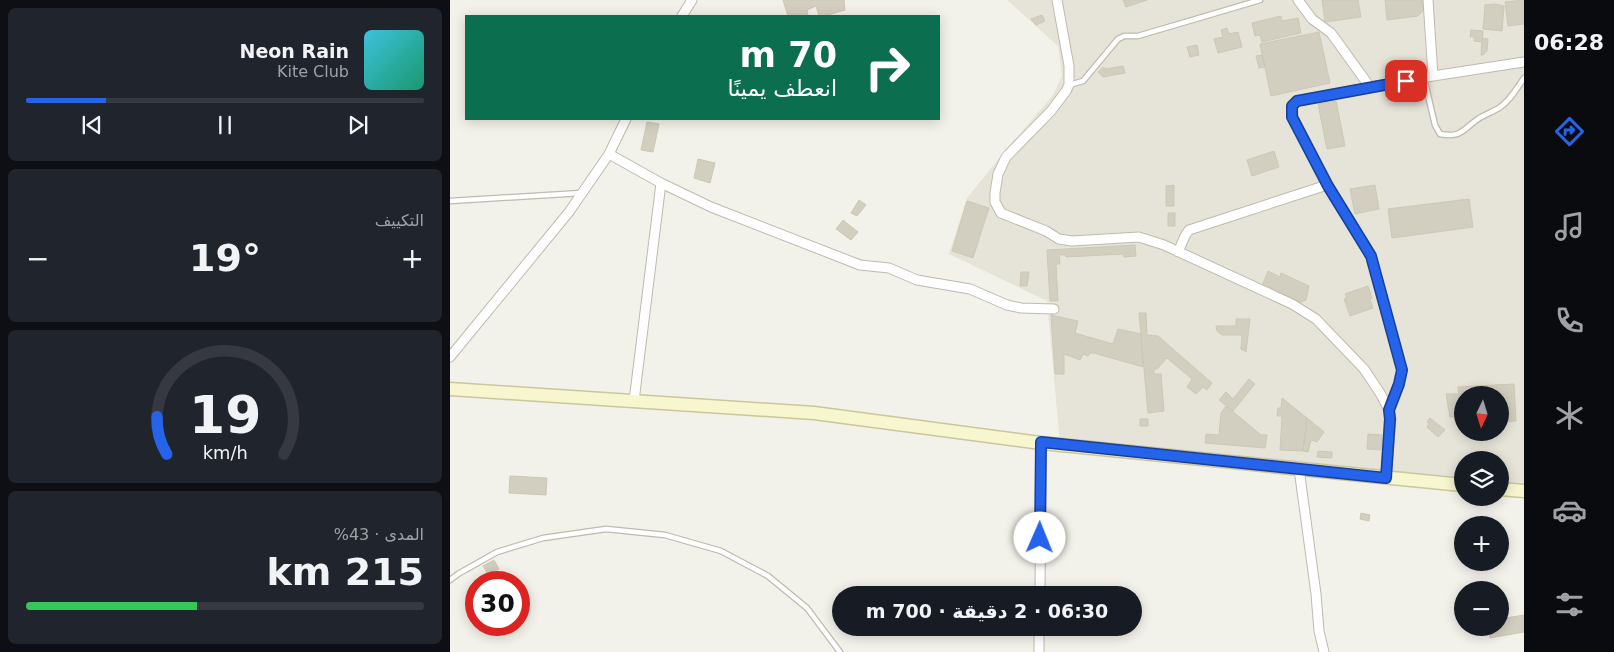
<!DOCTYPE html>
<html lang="ar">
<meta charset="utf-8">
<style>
body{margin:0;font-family:"DejaVu Sans",Cairo,sans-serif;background:#20242c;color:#f1f3f6;direction:rtl;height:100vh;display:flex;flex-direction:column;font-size:19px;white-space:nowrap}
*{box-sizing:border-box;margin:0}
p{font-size:16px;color:#9ea1a6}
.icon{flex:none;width:28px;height:28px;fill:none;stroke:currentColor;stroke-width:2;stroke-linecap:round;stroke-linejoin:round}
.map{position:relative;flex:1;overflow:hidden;direction:ltr}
.panel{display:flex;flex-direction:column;gap:8px;padding:8px;background:#0d0f14;width:450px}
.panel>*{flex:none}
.guide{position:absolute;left:15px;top:15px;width:475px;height:105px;border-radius:0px;box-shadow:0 2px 12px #0003;direction:rtl;background:#0b6e4f;color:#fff;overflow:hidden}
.needle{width:32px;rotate:184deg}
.fabs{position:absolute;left:1004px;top:386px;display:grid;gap:10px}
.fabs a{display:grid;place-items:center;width:55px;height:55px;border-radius:50%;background:#171b24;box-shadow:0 2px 12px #0003;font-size:25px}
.speed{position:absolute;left:15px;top:571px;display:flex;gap:10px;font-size:25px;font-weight:700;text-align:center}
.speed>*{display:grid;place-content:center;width:65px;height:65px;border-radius:50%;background:#171b24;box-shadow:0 2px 12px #0003;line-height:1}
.speed .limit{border:8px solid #d22;background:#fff;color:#111}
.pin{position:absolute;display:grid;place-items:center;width:42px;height:42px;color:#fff;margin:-21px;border-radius:10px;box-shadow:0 2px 8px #0006}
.me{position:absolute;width:55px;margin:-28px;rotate:1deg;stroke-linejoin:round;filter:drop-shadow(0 0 4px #0008)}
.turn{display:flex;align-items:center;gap:18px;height:105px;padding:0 20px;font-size:22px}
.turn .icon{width:65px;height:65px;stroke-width:2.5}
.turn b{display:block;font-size:35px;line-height:42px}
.big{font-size:38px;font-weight:700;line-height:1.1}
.panel .tile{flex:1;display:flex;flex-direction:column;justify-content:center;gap:8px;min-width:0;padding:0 18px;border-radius:8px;background:#20242c}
.panel .dial{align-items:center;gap:0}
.dial svg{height:130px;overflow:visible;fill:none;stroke:#363941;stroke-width:7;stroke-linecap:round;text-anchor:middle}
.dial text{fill:#f1f3f6;stroke:none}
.song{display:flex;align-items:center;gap:15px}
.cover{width:60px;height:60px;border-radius:8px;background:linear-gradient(135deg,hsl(190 70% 55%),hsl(160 70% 35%))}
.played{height:5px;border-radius:2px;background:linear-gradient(90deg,#2563eb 20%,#363941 20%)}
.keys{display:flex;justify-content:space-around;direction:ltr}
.heat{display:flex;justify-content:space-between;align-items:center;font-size:28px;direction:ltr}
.charge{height:8px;border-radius:4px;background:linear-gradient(90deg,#34c759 43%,#363941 0)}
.trip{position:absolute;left:382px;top:586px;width:310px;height:50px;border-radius:25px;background:#171b24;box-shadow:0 2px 12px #0003;font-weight:700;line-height:50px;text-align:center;direction:rtl}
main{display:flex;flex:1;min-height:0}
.dock{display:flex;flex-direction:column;width:90px;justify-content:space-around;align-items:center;background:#090b0e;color:#9ea1a6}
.dock .icon{width:35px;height:35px}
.dock .current{color:#2563eb}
.dock b{font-size:22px;color:#f1f3f6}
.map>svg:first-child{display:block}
.residential{fill:#e6e4d8;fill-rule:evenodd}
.building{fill:#d3cfc0;stroke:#cdc8b4}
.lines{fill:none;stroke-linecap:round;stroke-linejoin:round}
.lane-casing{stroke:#bdbbad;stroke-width:7}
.street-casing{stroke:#bdbbad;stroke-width:11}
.secondary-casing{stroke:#cac69d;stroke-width:15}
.lane{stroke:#fff;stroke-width:4.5}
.street{stroke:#fff;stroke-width:9}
.secondary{stroke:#f8f6ce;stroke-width:12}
.route-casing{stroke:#184099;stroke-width:12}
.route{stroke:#2563eb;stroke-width:9}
</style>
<main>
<nav class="dock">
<b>06:28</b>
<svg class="icon current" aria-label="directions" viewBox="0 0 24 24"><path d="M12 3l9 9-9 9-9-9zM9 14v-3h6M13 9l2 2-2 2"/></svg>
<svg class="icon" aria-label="music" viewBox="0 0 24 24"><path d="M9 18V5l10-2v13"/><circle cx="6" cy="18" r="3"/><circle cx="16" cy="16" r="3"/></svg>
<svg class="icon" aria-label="phone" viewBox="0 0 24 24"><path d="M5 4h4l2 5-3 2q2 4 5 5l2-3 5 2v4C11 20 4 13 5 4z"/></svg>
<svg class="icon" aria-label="climate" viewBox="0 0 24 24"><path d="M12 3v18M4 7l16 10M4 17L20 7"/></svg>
<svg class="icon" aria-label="car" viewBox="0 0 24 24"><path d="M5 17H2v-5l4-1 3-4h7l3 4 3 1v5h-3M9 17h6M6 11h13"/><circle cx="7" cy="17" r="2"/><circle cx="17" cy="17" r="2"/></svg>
<svg class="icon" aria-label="filters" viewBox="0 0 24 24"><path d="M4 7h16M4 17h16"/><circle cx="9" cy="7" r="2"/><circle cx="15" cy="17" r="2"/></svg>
</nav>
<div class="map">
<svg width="1074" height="652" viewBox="0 0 1074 652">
<rect width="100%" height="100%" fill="#f3f2ea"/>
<!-- residential -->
<path class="residential" d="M557 0H1074V491L1050 489V460H1012V485L610 444 597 301 499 254 517 198 555 151 603 95 612 76 608 46ZM1012 395H1050V432H1012Z"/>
<!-- building -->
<path class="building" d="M333 0H394L395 10 374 16H369L366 6 357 10 358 16H338Z
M673 0H697L676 7Z
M872 0H908L911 17 875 22Z
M935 0H972L973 11 968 16 937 20Z
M1074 0V24L1058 26 1055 2Z
M1045 4 1054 6 1052 31 1033 29 1035 5Z
M592 15 595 21 586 25 581 19Z
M831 16 832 21 848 18 851 33 812 42 810 35 805 36 802 23Z
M777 28 779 34 788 32 792 47 768 53 764 39 773 37 771 30Z
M1021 30 1033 31 1032 42 1024 41 1025 37H1020Z
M869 32 880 83 821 96 810 44Z
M1032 38 1038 39 1037 51 1033 55H1031Z
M747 45 749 55 740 57 737 47Z
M812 55 815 67 809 68 806 56Z
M673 66 675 73 653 77 648 72 653 67 656 69Z
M886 101 895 146 877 149 868 104Z
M197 122 209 124 203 152 191 150Z
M824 151 829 167 802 176 797 160Z
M248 159 265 163 260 183 244 178Z
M724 185V206H716V186Z
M925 185 929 209 905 214 900 189Z
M1019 199 1023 227 942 238 938 209Z
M409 200 416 205 407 216 401 213Z
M517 201 539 208 523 258 502 251Z
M718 213H725V226H718Z
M393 220 408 232 401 240 386 229Z
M685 245 686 256 674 257 673 254 616 257V255H609L610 264H606L608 301H600L597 250Z
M818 271 830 277 831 273 859 286 856 300 848 303 812 286Z
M571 272H579L577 286H570Z
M918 286 922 298 920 299 923 308 900 316 894 299 897 298 895 294Z
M689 313H696L697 335 708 336 762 383 757 390 753 387 746 394 737 387 742 379 717 358 707 369H704V374H711L714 411 698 413Z
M601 315 628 321 625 333 663 344 668 329 691 334 693 367 644 353H640L638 356 633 354 630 360 614 354V374H605Z
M786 319H800L796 352 791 349 792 335H772L767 331 766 326H786Z
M799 379 805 384 783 411 769 400 776 392 783 399Z
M1064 384 1066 421 1050 422V395H1012V424V416L1000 417 996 394H1009L1008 387Z
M832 398 857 418 853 451 830 450 832 416H827L828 408H831Z
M776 406 811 435H817L815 448 755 443 756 434 769 435 771 413Z
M857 418 874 432 867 442 861 440 858 452 853 451Z
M980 418 995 430 988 437 977 427 979 424 977 422Z
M690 419H698V426H690Z
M918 434 932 435 931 450 917 449Z
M868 451 882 452V458L867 457Z
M60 476 97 478 96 495 59 493Z
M911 513 920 515 919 521 910 519Z
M44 560 49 569 38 574 33 566Z
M1074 615V632L1040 638 1038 628H1050V619Z"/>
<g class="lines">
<defs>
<path id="lane" d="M974 78 985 125 990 134C1012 138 1012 130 1028 119 1034 115 1042 112 1049 108 1060 101 1067 88 1074 78
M619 85 633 81 668 39 674 36H688L810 0
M0 201 131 193
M0 580 8 574 47 552 93 538 156 529 215 535 271 551 318 576 357 608 390 652"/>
<path id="street" d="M607 0 619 66V85L616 91 601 111 556 157 548 174 545 193V202L551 213 596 231 609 239 622 241 689 237 714 245 842 304 866 319 914 369 930 393 939 410 941 419 936 478
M848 0 862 19 881 33 920 87
M978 0 983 76
M232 16 242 0
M159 154 211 183 261 207 410 265 439 268 467 280 520 289 557 305 571 308 604 309
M728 252 735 236 739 230 877 185
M0 357 119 212 159 154 176 119
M184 401 211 183
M939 410 949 384 952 370 921 256 877 185 843 117 842 106 847 101 983 76 1074 62
M849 469 866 594 869 631 874 652
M590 595 591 443
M589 652V628"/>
<path id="secondary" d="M0 389 364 413 591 443 1012 485
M1050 489 1074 491"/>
</defs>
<!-- lane casing -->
<use href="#lane" class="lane-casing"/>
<!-- street casing -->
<use href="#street" class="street-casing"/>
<!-- secondary casing -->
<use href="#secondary" class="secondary-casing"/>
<!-- lane -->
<use href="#lane" class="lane"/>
<!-- street -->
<use href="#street" class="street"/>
<!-- secondary -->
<use href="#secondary" class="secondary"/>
</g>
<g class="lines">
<defs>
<path id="route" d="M590 538 591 442 936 478 940 419 939 410 949 384 952 370 921 256 878 186 842 117V106L847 101 956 81"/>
</defs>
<!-- route casing -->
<use href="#route" class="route-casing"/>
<!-- route -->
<use href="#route" class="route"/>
</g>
</svg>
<div class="fabs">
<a><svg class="needle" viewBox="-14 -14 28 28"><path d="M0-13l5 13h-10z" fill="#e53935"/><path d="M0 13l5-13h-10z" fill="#9ea1a6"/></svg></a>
<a><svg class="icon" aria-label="layers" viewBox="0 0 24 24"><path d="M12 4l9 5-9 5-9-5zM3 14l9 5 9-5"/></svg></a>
<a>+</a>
<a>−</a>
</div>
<div class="speed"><div class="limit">30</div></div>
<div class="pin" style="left:956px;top:81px;background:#d93025"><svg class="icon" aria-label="arrive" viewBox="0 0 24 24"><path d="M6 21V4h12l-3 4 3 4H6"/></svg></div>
<svg class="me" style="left:590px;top:538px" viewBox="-20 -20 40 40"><circle r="19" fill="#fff"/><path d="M0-13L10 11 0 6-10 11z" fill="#2563eb"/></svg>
<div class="trip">06:30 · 2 دقيقة · 700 m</div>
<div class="guide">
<div class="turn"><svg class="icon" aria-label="right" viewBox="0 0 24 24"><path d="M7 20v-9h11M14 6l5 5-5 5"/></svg><div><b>70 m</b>انعطف يمينًا</div></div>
</div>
</div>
<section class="panel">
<div class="tile">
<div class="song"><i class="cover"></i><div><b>Neon Rain</b><p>Kite Club</p></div></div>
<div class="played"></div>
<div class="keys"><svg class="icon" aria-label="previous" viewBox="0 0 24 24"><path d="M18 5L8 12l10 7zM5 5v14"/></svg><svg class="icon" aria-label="pause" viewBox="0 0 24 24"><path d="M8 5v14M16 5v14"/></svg><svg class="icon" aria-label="next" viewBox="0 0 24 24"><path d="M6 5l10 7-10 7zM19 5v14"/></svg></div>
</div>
<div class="tile"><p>التكييف</p>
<div class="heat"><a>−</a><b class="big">19°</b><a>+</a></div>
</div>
<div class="tile dial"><svg viewBox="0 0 100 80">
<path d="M14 69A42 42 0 1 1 86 69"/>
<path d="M14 69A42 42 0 0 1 8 46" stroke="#2563eb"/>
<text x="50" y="56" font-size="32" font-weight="700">19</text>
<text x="50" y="72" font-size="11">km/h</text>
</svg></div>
<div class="tile"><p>المدى · 43%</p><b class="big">215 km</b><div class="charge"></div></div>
</section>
</main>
